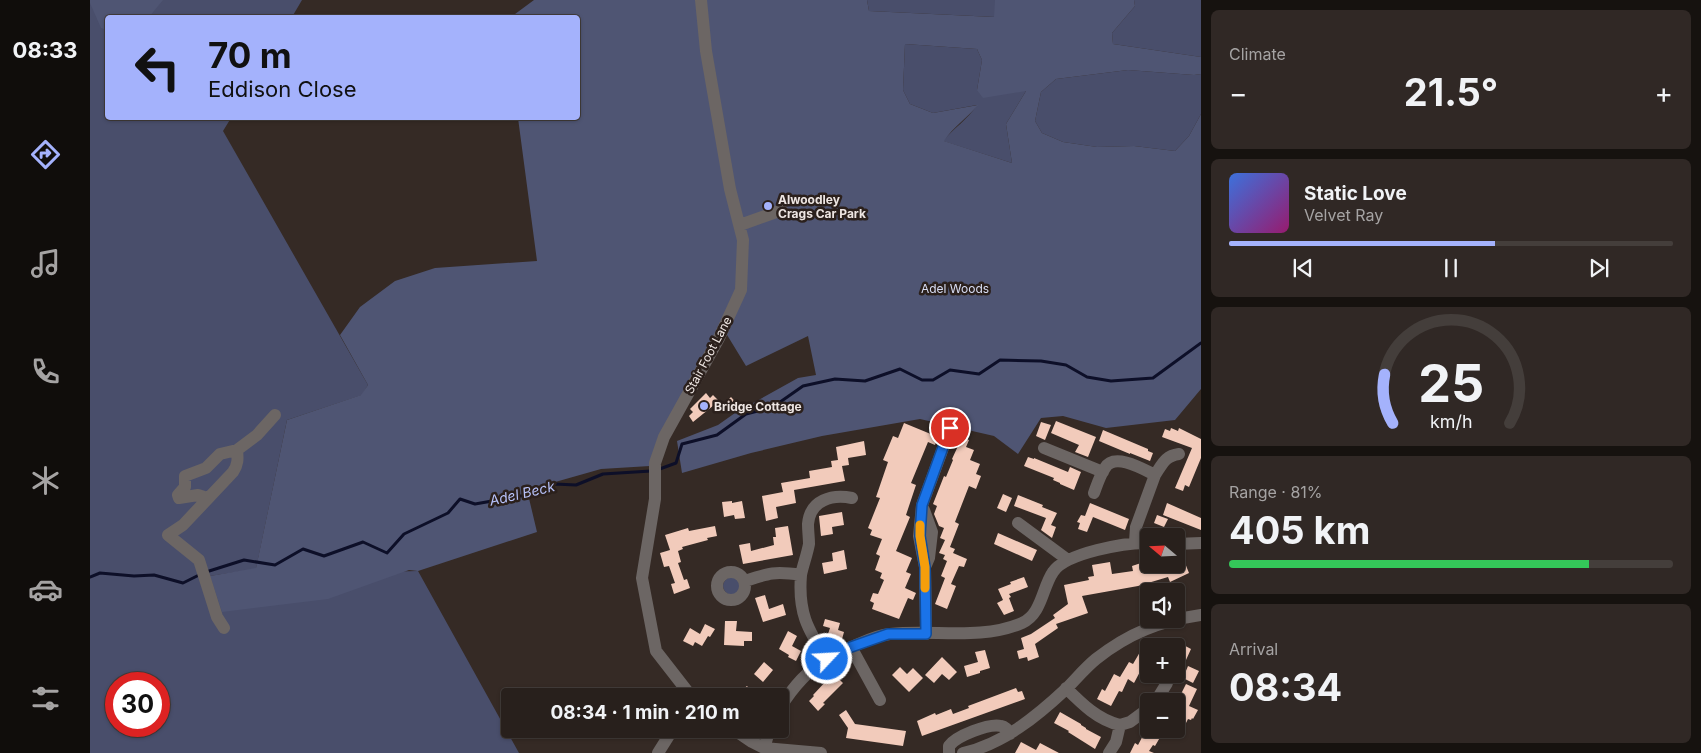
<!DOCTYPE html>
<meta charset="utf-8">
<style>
body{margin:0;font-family:Inter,sans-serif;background:#302825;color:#f1f3f6;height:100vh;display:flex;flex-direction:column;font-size:19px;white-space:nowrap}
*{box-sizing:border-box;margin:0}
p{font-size:16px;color:#a5a3a3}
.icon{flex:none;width:28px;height:28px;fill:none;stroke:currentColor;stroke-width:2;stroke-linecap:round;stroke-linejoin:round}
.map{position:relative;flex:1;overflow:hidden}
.details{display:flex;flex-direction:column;gap:10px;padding:10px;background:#16120f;width:500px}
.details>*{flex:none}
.top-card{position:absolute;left:15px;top:15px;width:475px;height:105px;border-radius:5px;box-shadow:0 1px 4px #0004,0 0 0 1px #443e3b;background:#a4b2fc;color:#111;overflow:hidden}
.needle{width:32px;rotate:289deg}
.fabs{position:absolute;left:1050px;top:528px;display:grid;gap:10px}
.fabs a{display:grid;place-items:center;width:45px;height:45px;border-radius:5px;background:#28201c;box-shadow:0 1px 4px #0004,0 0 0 1px #443e3b;font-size:25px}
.speed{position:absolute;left:15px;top:672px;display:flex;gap:10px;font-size:25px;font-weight:700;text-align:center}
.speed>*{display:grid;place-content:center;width:65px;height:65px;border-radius:50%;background:#28201c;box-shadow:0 1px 4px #0004,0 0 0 1px #443e3b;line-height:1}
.speed .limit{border:8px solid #d22;background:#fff;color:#111}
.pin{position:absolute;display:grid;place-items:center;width:42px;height:42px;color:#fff;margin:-21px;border:2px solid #fff;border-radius:50%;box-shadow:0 1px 5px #0007}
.me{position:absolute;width:55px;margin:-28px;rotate:65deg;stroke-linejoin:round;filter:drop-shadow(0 0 4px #0008)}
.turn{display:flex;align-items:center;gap:18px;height:105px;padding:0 20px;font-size:22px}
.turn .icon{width:65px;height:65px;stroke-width:2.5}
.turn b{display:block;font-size:35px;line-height:42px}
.big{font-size:38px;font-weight:700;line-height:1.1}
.details .tile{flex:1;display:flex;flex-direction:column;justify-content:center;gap:8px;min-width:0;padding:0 18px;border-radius:8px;background:#302825}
.details .dial{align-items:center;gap:0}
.dial svg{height:130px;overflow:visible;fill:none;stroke:#443e3b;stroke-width:7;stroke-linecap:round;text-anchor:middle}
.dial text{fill:#f1f3f6;stroke:none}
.song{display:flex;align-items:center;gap:15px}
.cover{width:60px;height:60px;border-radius:8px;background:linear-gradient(135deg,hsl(220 70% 55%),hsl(320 70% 35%))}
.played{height:5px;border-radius:2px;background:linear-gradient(90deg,#a4b2fc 60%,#443e3b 60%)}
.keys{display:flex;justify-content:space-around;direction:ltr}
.heat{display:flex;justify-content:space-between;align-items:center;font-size:28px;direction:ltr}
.charge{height:8px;border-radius:4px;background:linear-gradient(90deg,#34c759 81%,#443e3b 0)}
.trip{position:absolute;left:411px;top:688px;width:288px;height:50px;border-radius:5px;background:#28201c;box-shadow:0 1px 4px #0004,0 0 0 1px #443e3b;font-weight:700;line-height:50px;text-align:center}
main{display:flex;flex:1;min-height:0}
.dock{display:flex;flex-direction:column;width:90px;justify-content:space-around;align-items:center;background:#100d0b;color:#a5a3a3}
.dock .icon{width:35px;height:35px}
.dock .on{color:#a4b2fc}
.dock b{font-size:22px;color:#f1f3f6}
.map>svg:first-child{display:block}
.green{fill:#494e6b;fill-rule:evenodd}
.forest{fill:#4f5573;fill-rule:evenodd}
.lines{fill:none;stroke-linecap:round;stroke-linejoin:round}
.stream{stroke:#0d0f28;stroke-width:3}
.building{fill:#f2cbbb}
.minor{stroke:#6c6664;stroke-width:12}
.route-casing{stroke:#114b97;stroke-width:12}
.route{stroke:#1a73e8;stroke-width:9}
.slow{stroke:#f59e0b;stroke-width:9}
.poi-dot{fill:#a4b2fc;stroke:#2b201c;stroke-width:2}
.labels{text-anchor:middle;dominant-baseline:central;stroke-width:5;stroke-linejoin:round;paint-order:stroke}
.poi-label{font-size:12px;font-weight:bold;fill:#ede5e2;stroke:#2b201c;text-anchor:start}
.park-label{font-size:12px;fill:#d9def5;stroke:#2b201c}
.street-label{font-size:12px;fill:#ede5e2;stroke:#2b201c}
.water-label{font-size:14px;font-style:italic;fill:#b7c2fa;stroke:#2b201c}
</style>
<main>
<nav class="dock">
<b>08:33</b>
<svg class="icon on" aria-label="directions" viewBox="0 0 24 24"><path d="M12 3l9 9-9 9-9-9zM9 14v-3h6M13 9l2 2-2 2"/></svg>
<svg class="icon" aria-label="music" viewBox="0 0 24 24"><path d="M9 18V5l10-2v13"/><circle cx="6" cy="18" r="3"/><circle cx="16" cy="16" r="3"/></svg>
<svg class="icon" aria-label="phone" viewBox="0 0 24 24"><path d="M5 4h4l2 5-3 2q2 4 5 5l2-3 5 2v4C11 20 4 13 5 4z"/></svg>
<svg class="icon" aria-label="climate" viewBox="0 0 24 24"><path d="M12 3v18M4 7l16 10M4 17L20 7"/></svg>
<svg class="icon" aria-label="car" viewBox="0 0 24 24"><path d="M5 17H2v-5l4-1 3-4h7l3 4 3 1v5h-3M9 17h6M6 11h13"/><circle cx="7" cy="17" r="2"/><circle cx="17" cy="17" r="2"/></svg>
<svg class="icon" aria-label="filters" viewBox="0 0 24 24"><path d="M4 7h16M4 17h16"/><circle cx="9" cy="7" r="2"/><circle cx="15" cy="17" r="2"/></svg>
</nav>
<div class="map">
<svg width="1111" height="753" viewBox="0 0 1111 753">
<rect width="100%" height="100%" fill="#352a25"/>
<!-- green -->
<path class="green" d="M0 0H212L202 17 18 18V118H141L133 131 278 385 272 395 197 420 166 569 120 576 328 571 429 753H0ZM26 684H69V726H26Z
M777 0H905V17L779 11Z
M1044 0H1111V57L1023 44 1022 33 1045 6Z
M815 44 887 49 892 60 887 90 936 91 916 124 922 163 853 141C864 128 878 119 887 105L843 113 820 104 813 90Z
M1038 70 1104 75 1111 74V114L1099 136 1085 151 1044 146 1007 147 973 142 952 133 945 121 951 92 966 79Z
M633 586a9 9 0 1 1 18 0a9 9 0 1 1-18 0Z"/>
<!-- forest -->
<path class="forest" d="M0 0H73L59 17 18 18 17 30 11 28 0 3Z
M444 0H777L779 11 904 17 905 0H1044L1045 6 1022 33 1023 44 1111 57V74L1104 75 1038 70 966 79 951 92 945 121 952 133 973 142 1007 147 1044 146 1085 151 1099 136 1111 114V389L1085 420 1016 428 973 416 951 418 928 454 904 436 830 419 732 436 661 453 592 473 587 441 628 425 645 413 708 378 726 375 718 336 656 366 631 325 560 466 511 469 437 490 447 532 328 571 319 570 238 599 132 612 120 576 166 568 197 420 271 395 278 385 250 335 270 307 305 281 345 268 447 261 428 118H488V18L421 17ZM815 44 887 49 892 60 887 90 893 98 936 91 916 124 922 163 854 141C863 127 877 118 888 105L843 113 820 104 813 90Z"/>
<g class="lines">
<!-- stream -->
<path class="stream" d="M567 470 586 463 592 444 627 435 656 414 683 407 713 386 745 379 775 381 810 369 832 380H843L860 370 889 374 910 360 951 361 976 365 997 377 1021 381 1063 378 1111 343
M116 572 154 560 185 565 213 549 234 556 273 542 297 553 314 534 358 513 370 499 385 504 442 494 465 484 486 485 513 474 561 471
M0 577 10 573 44 576 64 575 93 583 111 574"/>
</g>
<!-- building -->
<path class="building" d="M616 393 620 398 623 395 629 401 603 422 599 416 603 412 600 409Z
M641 397 648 405 640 412 634 404Z
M966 421 1006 437 998 457 985 452 989 445 961 433Z
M951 422 961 425 955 440 946 436Z
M814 423 848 437 845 445 838 442 821 483 826 485 816 515 820 517 806 551 822 558 816 572 821 574 815 588 826 593 823 600 818 598 809 619 782 609 784 603 780 601 783 593 788 594 794 580 790 578 792 573 785 570 790 556 786 554 792 539 780 535 782 530 778 528 790 498 786 497 798 462 793 460 803 436 808 438Z
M1081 428 1088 431 1089 428 1111 439V458L1099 487 1095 485 1093 491 1085 488 1102 448 1072 437 1075 429 1080 431Z
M1013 430 1058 449V451L1063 453 1060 461 1040 453V454L1009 441Z
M867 435 879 440 876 447 884 450 880 460 890 464 886 474 891 476 886 489 879 486 865 522 869 524 860 547 865 549 863 553 877 559 874 567 869 566 861 584 866 586 857 609 845 604 855 578 851 576 857 561 853 559 855 555 849 553 855 540 850 538 854 528 849 526 844 514 847 506 843 504 854 476 856 477 863 460 862 459 868 446 863 444Z
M774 441 776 455 758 458 759 465 752 466 755 481 704 490 706 503 686 507 688 518 676 521 672 496 693 492 691 483 720 478 719 471 742 467 741 461 748 460 746 447Z
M938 457 944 459V458L978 472 980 467 991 472 984 490 970 484V483L963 480 964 478 934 466Z
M913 494 922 498 916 512 907 508Z
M928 495 953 505 952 507 967 513 961 525 966 527 962 538 951 530 956 518 924 506Z
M642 501V503L652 501 655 518 645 519 644 515 634 517 632 502Z
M1000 503 1039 519 1035 530 1003 517 997 532 988 529 990 523 987 522 991 515 995 516Z
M1077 503 1111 518V530L1073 515Z
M752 512 754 525 742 527 743 534 731 536 729 516Z
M1067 515 1078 519 1074 527 1064 523Z
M625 526 627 536 617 538 618 540 592 547 593 549 588 551 591 562 588 563 594 580 597 579 600 588 584 594 581 584 585 583 579 566 574 567 570 553 580 550 575 535 598 528 599 531Z
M698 526 703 555 653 564 649 545 660 543 661 551 684 545 683 537H686L685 528Z
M908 533 947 550 942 561 904 544Z
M754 550 757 569 734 574 732 563 743 561 742 553Z
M1020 562 1022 574 1043 571 1042 566 1051 563 1054 574 1074 568 1072 564H1082L1084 568 1095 563 1099 573 1080 582 1078 577 1048 586 992 596 998 613 966 624 968 628 945 644 949 657 938 661 937 657 929 659 927 651 934 649 931 638 941 634 965 618 963 615 978 604 974 585 999 580 998 577 1004 576 1002 565Z
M934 577 938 587 919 594 921 597 919 598 924 611 914 615 907 603 913 600 908 589 921 584 920 582Z
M675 595 679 609 693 604 696 615 673 622 665 598Z
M735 619 750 623 748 630 754 632 751 643 739 640 741 635 738 634 740 628 733 626Z
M635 621H647L646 631 662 632V641H654V646L634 645Z
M615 624 625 629 620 637 618 636 612 646 605 642 603 646 593 641 600 628 610 634Z
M698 631 707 636 702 646 711 651 706 661 698 657 699 655 689 649Z
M1086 641 1101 649 1096 660 1086 655Z
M895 650 900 668 890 671V673L877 677 874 666 888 662 885 652Z
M1050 652 1059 656V671L1052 668 1044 683 1038 679 1032 692 1029 691 1021 706 1007 699 1012 689 1015 691 1024 674 1030 677 1039 662 1043 664Z
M852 657 867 672 859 680 852 674 844 683 835 675Z
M674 662 683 670 673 682 664 674Z
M1098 666 1109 671 1103 683 1093 678Z
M810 667 817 674 823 668 833 678 819 692 802 675Z
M747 677 753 683 733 703 735 704 728 711 719 701 724 696 723 695 738 679 742 682Z
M1096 684 1107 689 1099 706 1108 710 1103 719 1102 718 1101 720 1098 719 1092 731 1086 728V704Z
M657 686 665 696H644Z
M926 688 928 692 932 691 935 699 832 736 827 721 845 713 846 715 861 709 863 714 879 708 878 706Z
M756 710 765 724 816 731 813 746 756 738 758 728 749 715Z
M970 712 991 724V725L996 728V729L1011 737 1005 749 978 732 979 731 964 723Z
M1062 729H1075L1065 746 1063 745 1059 751 1064 753H1040L1045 743 1048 745 1056 730 1061 732Z
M931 742 946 750 950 743 969 753H925Z"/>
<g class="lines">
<!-- minor -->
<path class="minor" d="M650 225 692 210
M954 448 1013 472
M1065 475C1073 463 1075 456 1089 454
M1004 493C1007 485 1010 475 1015 468 1024 452 1053 469 1065 475L1046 527 1045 542
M117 498 108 495 89 498 88 495 95 487V476L116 468 130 454 147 450
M834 510 842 532 839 558 836 565
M928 523 978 560
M1086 544 1111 543
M627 586a14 14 0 1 1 28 0a14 14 0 1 1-28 0Z
M711 575C713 565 717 555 719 544 719 538 718 531 718 524 720 500 742 494 762 498
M655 581C679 573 685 571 711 575 708 612 717 629 737 659
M134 628 127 617 109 560 78 535 93 525 143 472C148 465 148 459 147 450L167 435 185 415
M836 634 835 567 829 536 832 505 860 429
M761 647 790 700
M976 688C992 704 1008 720 1030 725L1026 742 1019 753
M601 696 566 651 552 578 565 499V463L574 437 629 338 651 290 653 240 640 189 616 51 611 0
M1066 701 1077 683
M690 708C701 690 718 670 737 659 747 652 760 648 771 643 780 639 791 635 800 634 844 629 889 641 932 623 952 614 952 588 963 572 975 553 1037 542 1059 543
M1030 725 1040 722 1059 708
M643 729 662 742 674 748 731 753
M674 748 680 729
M568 753 583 729
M859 753V746C866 736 899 723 911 726 916 727 918 730 920 734
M873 753C913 744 946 717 976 689 986 679 995 668 1006 659 1039 633 1070 621 1111 615"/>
</g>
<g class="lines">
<defs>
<path id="route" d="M737 659 761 647 798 634H836L835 567 830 536 832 505 860 428"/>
</defs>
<!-- route casing -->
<use href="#route" class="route-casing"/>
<!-- route -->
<use href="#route" class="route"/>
<!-- slow -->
<path class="slow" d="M830 525V536L835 567V588"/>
</g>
<!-- markers -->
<g class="poi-dot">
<circle cx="678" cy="206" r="5"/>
<circle cx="614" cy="406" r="5"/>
</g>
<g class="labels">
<!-- poi labels -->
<g class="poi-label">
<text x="688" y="199">Alwoodley<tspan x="688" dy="14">Crags Car Park</tspan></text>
<text x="624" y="406">Bridge Cottage</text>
</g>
<!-- park labels -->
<g class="park-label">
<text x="865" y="288">Adel Woods</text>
</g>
<!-- street labels -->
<g class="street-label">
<text transform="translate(618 355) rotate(-62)">Stair Foot Lane</text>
</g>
<!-- water labels -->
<g class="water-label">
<text transform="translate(432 493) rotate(-13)">Adel Beck</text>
</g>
</g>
</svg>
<div class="fabs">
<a><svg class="needle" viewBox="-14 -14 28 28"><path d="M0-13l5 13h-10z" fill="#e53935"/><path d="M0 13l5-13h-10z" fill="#a5a3a3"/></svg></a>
<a><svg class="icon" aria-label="sound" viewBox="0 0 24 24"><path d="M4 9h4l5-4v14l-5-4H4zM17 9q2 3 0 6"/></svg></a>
<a>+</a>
<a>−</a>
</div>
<div class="speed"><div class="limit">30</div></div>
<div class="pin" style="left:860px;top:428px;background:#d93025"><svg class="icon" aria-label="arrive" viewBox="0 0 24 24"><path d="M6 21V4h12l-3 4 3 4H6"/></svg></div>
<svg class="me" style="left:737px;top:659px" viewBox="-20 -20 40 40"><circle r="17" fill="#1a73e8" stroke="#fff" stroke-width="3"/><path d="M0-11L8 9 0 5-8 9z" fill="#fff"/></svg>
<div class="trip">08:34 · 1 min · 210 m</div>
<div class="top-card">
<div class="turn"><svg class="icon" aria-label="left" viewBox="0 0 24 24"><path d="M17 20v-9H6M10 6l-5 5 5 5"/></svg><div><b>70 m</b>Eddison Close</div></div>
</div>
</div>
<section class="details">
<div class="tile"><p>Climate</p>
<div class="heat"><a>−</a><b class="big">21.5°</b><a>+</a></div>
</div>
<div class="tile">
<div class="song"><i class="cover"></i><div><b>Static Love</b><p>Velvet Ray</p></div></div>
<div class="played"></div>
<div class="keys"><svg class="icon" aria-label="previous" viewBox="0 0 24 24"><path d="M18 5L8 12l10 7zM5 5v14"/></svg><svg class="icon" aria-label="pause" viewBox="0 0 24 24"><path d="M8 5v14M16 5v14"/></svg><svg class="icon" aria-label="next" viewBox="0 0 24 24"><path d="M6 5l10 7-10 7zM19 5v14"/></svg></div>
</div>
<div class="tile dial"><svg viewBox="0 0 100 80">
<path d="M14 69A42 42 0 1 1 86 69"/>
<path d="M14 69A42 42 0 0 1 9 39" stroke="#a4b2fc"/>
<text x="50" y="56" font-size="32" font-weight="700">25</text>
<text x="50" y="72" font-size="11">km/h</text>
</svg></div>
<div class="tile"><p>Range · 81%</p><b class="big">405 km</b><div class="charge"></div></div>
<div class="tile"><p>Arrival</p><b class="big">08:34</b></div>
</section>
</main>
